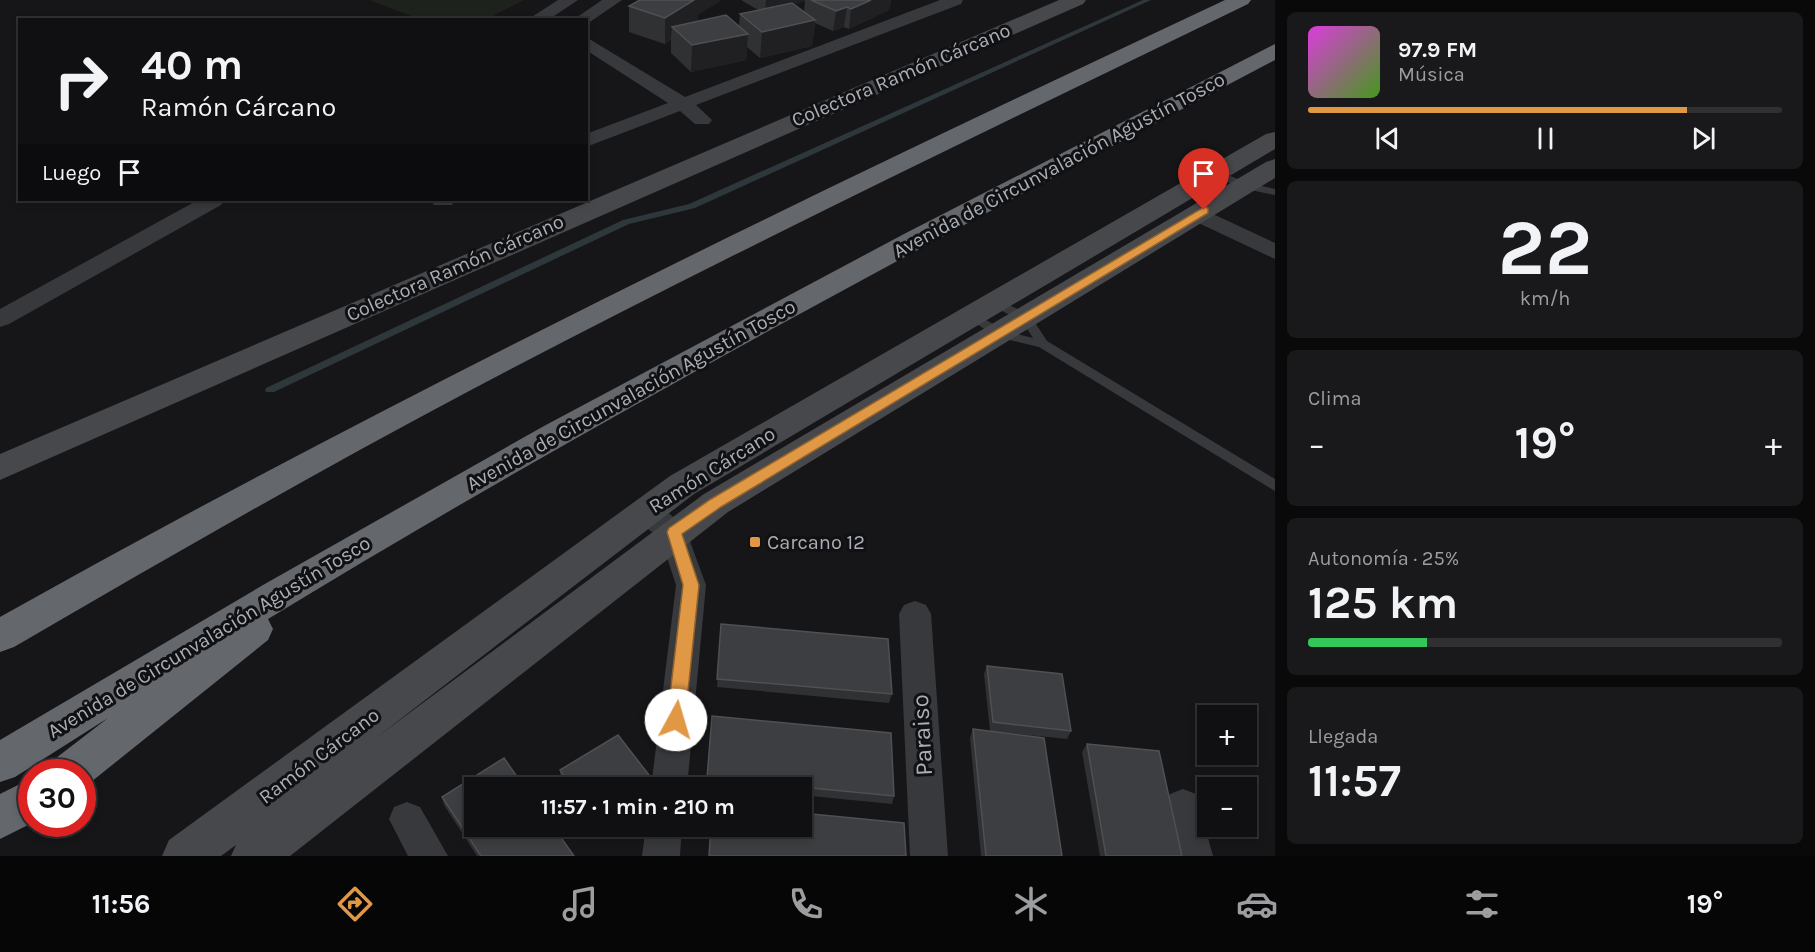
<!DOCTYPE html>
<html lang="es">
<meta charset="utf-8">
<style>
body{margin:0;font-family:Karla,sans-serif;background:#19191b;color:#f1f3f6;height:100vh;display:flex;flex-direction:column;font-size:22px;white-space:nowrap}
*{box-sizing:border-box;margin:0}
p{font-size:20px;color:#9c9d9f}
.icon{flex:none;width:33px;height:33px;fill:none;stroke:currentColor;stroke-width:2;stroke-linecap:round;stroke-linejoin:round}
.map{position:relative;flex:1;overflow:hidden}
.panel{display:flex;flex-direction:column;gap:12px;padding:12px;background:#09090a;width:540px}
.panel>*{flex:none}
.banner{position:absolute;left:18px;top:18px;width:570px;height:183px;border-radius:0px;box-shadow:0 3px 9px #0003,0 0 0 2px #303032;background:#101012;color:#f1f3f6;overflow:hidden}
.fabs{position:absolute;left:1197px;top:705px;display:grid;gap:12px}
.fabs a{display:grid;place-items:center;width:60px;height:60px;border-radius:0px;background:#101012;box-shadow:0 3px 9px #0003,0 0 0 2px #303032;font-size:30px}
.speed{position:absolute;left:18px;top:759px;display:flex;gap:12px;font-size:30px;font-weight:700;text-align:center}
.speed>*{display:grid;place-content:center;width:78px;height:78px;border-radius:50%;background:#101012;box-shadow:0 3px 9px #0003,0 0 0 2px #303032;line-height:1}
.speed .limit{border:9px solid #d22;background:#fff;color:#111}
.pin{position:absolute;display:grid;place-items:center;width:51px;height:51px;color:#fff;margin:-62px -26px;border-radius:50% 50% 50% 0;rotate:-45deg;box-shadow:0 0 6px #0007}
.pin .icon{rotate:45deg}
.me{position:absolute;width:66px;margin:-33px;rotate:6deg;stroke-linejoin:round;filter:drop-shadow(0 0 4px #0008)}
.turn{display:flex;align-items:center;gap:21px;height:126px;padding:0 24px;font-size:27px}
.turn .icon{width:78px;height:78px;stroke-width:2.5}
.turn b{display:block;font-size:42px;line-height:51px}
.then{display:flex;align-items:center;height:57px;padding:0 24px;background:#0003;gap:12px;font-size:22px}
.big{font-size:45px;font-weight:700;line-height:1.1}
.panel .tile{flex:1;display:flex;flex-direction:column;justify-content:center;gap:9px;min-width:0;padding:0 21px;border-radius:9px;background:#19191b}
.panel .dial{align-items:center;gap:0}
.dial b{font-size:78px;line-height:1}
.song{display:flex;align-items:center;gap:18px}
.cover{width:72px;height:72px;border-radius:9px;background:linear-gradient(135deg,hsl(300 70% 55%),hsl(100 70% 35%))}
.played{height:6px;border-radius:3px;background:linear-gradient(90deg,#e19845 80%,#303032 80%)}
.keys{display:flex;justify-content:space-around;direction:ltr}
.heat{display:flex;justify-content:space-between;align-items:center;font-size:33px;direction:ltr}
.charge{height:9px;border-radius:4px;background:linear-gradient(90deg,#34c759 25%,#303032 0)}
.trip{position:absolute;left:464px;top:777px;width:348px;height:60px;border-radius:0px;background:#101012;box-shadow:0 3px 9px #0003,0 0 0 2px #303032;font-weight:700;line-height:60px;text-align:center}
.dock{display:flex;height:96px;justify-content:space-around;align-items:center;background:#060607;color:#9c9d9f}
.dock .icon{width:42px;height:42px}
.dock .selected{color:#e19845}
.dock b{font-size:27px;color:#f1f3f6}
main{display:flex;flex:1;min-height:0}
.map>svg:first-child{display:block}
.green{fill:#1d221d}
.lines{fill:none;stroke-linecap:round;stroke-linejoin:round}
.stream{fill:#2e373b;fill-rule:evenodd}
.service{fill:#38393d;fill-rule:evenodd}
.minor{fill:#38393d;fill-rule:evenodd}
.secondary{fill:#46484c;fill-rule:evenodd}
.motorway{fill:#64686d;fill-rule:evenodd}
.wall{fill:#2f3133;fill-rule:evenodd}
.shaded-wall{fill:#202022}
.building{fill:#3c3e41;stroke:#4e5054;stroke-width:1.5}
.route{fill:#e19845;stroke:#92632d;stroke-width:1.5}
.poi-dot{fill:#e19845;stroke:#111113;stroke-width:2}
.labels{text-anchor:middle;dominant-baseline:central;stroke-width:6;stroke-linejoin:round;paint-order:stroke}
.street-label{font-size:20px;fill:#aaafb7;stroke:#111113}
.poi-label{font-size:20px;fill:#aaafb7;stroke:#111113;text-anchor:start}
.near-street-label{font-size:24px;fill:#aaafb7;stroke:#111113}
</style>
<main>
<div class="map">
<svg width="1275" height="856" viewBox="0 0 1275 856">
<rect width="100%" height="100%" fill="#161618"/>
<!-- green -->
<path class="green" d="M369 0H524L487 19 422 20Z"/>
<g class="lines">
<!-- stream -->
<path class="stream" d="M1143 0H1151L695 208 629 224 274 392H266L265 390 266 388 623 220 689 204Z"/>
<!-- service -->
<path class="service" d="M1215 170 1248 183 1275 189V195L1241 188 1211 175V171Z
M994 298 1030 315 1047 341 1275 479V491L1039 347 997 337 964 316 970 312 974 313 1005 331 1033 338 1022 321 990 305 988 302 990 299Z"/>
<!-- minor -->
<path class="minor" d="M558 0H578L548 20H527Z
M602 0H622L587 24 586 20H573Z
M940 0H963L961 4 696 105 712 120 709 124H695L680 111 586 147V134L668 103 586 50V37L685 97Z
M198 200H224L221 205 9 324 0 327V309Z
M431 200H455L452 205H434Z
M1198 207 1275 243V259L1190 219 1187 214 1190 209Z
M645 500 655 503 684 525 706 585 687 788H651L676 585 661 539 635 519 630 511 635 503Z
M915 601 926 605 931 614 948 856H910L899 614 904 605Z
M1183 789 1196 794 1213 856H1175L1165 806 1170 794Z
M407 802 420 807 448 856H408L389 819 394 807Z
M646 826H682L680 856H642Z"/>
<!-- secondary -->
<path class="secondary" d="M1059 0H1086L1083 4 0 480V454Z
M1275 132V149L694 494 377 737 704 494 1266 162 1275 159V178L728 512 290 856H231L236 845 221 856H162L169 840 670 476 1266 134Z"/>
<!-- motorway -->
<path class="motorway" d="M1225 0H1251L1248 4C988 130 727 255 471 390 316 472 165 559 14 647L0 652V617C399 393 811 194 1225 0Z
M1275 44V60C936 239 596 419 268 619L273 629 268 640 86 786 82 787V772H49L56 758 108 718 15 777 0 782V740L263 585 544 426 904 234Z
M32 778V823L0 839V794Z"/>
</g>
<!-- wall -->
<path class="wall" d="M741 0H891L889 10 849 29 844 27 833 31 815 23 812 46 760 58 747 47 746 60 691 72 671 53V39L665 44 629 32V6L698 15V21L739 26 740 14 758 10ZM805 1 804 12 794 4Z
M721 624 892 694 889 703 717 687Z
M987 666 1071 731 1067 739 990 731 984 674Z
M712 716 894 796 892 804 801 795V788H720L707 786Z
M973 729 1062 856H981L970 738Z
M1087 744 1182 856H1100L1082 752Z
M560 770 659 788H567L560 778Z
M442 797 574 856H477L444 805Z
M595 826H622L604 839Z"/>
<!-- shaded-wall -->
<path class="shaded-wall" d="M694 0H722L698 15V22L672 27 671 39 665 44V18Z
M766 0H805V1L765 14Z
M871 0H891L889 10 849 29 851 9Z
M847 7 844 27 833 31 836 11Z
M815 20 812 46 760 58 762 32Z
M748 34 746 60 691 72 692 45Z
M610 826H622L604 839V831Z"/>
<!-- building -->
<path class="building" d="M640 0H694L665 18 629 6Z
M811 0H871L851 9 847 7 836 11Z
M792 3 815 20 762 32 740 14Z
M726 15 748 34 692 45 672 27Z
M721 624 888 639 892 694 717 679Z
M987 666 1062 674 1071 731 993 722Z
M712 716 891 733 894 796 707 778Z
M973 729 1044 738 1062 856H986Z
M618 735 659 788H572L560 770Z
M1087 744 1159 751 1182 856H1106Z
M504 758 525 788H474V826H553L574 856H481L442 797Z
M801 813 904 823 906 856H709L711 826H801Z
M601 826H610L604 831Z"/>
<!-- route -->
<path class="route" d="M1204 207 1208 208V213L721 507 682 534 699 585 685 720 682 725 676 728 670 725 667 720 683 585 667 532 669 528 711 499Z"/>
<!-- markers -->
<rect class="poi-dot" x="749" y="536" width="12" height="12" rx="3"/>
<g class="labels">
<!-- street labels -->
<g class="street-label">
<text transform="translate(901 75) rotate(-23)">Colectora Ramón Cárcano</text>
<text transform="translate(1059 165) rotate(-28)">Avenida de Circunvalación Agustín Tosco</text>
<text transform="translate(455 268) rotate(-24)">Colectora Ramón Cárcano</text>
<text transform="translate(631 395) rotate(-29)">Avenida de Circunvalación Agustín Tosco</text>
<text transform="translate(712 470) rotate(-32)">Ramón Cárcano</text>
<text transform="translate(209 637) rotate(-31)">Avenida de Circunvalación Agustín Tosco</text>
<text transform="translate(319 756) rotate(-37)">Ramón Cárcano</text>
</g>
<!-- poi labels -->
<g class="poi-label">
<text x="767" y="542">Carcano 12</text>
</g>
<!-- near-street labels -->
<g class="near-street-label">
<text transform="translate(922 735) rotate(-93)">Paraiso</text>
</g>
</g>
</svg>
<div class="fabs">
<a>+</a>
<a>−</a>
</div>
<div class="speed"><div class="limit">30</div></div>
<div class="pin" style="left:1204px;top:210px;background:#d93025"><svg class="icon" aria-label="arrive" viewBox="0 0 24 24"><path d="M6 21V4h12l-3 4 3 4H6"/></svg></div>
<svg class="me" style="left:676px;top:720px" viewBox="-20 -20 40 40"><circle r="19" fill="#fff"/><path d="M0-13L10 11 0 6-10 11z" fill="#e19845"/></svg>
<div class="trip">11:57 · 1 min · 210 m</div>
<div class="banner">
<div class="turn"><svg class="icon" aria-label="right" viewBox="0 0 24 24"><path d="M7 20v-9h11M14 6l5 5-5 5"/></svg><div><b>40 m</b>Ramón Cárcano</div></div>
<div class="then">Luego<svg class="icon" aria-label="arrive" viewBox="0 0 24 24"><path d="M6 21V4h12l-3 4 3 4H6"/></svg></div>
</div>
</div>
<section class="panel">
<div class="tile">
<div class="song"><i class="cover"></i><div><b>97.9 FM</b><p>Música</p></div></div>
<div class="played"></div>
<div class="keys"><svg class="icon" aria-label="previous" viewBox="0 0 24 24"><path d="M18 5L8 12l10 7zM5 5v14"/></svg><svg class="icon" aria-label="pause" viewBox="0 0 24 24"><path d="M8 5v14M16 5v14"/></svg><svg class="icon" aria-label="next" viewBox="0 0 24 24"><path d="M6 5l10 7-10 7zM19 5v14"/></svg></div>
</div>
<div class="tile dial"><b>22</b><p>km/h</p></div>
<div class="tile"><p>Clima</p>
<div class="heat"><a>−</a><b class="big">19°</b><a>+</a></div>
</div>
<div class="tile"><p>Autonomía · 25%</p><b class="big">125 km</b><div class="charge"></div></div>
<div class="tile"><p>Llegada</p><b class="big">11:57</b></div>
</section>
</main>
<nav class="dock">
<b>11:56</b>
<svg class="icon selected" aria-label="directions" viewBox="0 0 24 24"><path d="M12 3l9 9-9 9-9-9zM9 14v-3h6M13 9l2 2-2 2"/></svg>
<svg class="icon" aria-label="music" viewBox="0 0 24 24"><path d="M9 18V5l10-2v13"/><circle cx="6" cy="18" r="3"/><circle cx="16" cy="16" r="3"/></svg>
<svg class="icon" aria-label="phone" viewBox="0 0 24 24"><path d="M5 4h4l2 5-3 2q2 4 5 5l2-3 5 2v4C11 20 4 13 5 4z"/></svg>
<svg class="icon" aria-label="climate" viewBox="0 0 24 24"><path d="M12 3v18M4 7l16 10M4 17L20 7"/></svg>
<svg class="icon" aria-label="car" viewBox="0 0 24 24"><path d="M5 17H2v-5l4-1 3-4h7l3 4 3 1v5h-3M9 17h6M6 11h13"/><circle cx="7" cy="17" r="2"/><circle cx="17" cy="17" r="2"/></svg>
<svg class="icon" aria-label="filters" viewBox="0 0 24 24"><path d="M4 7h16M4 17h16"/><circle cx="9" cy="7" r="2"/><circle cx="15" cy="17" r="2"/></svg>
<b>19°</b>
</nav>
